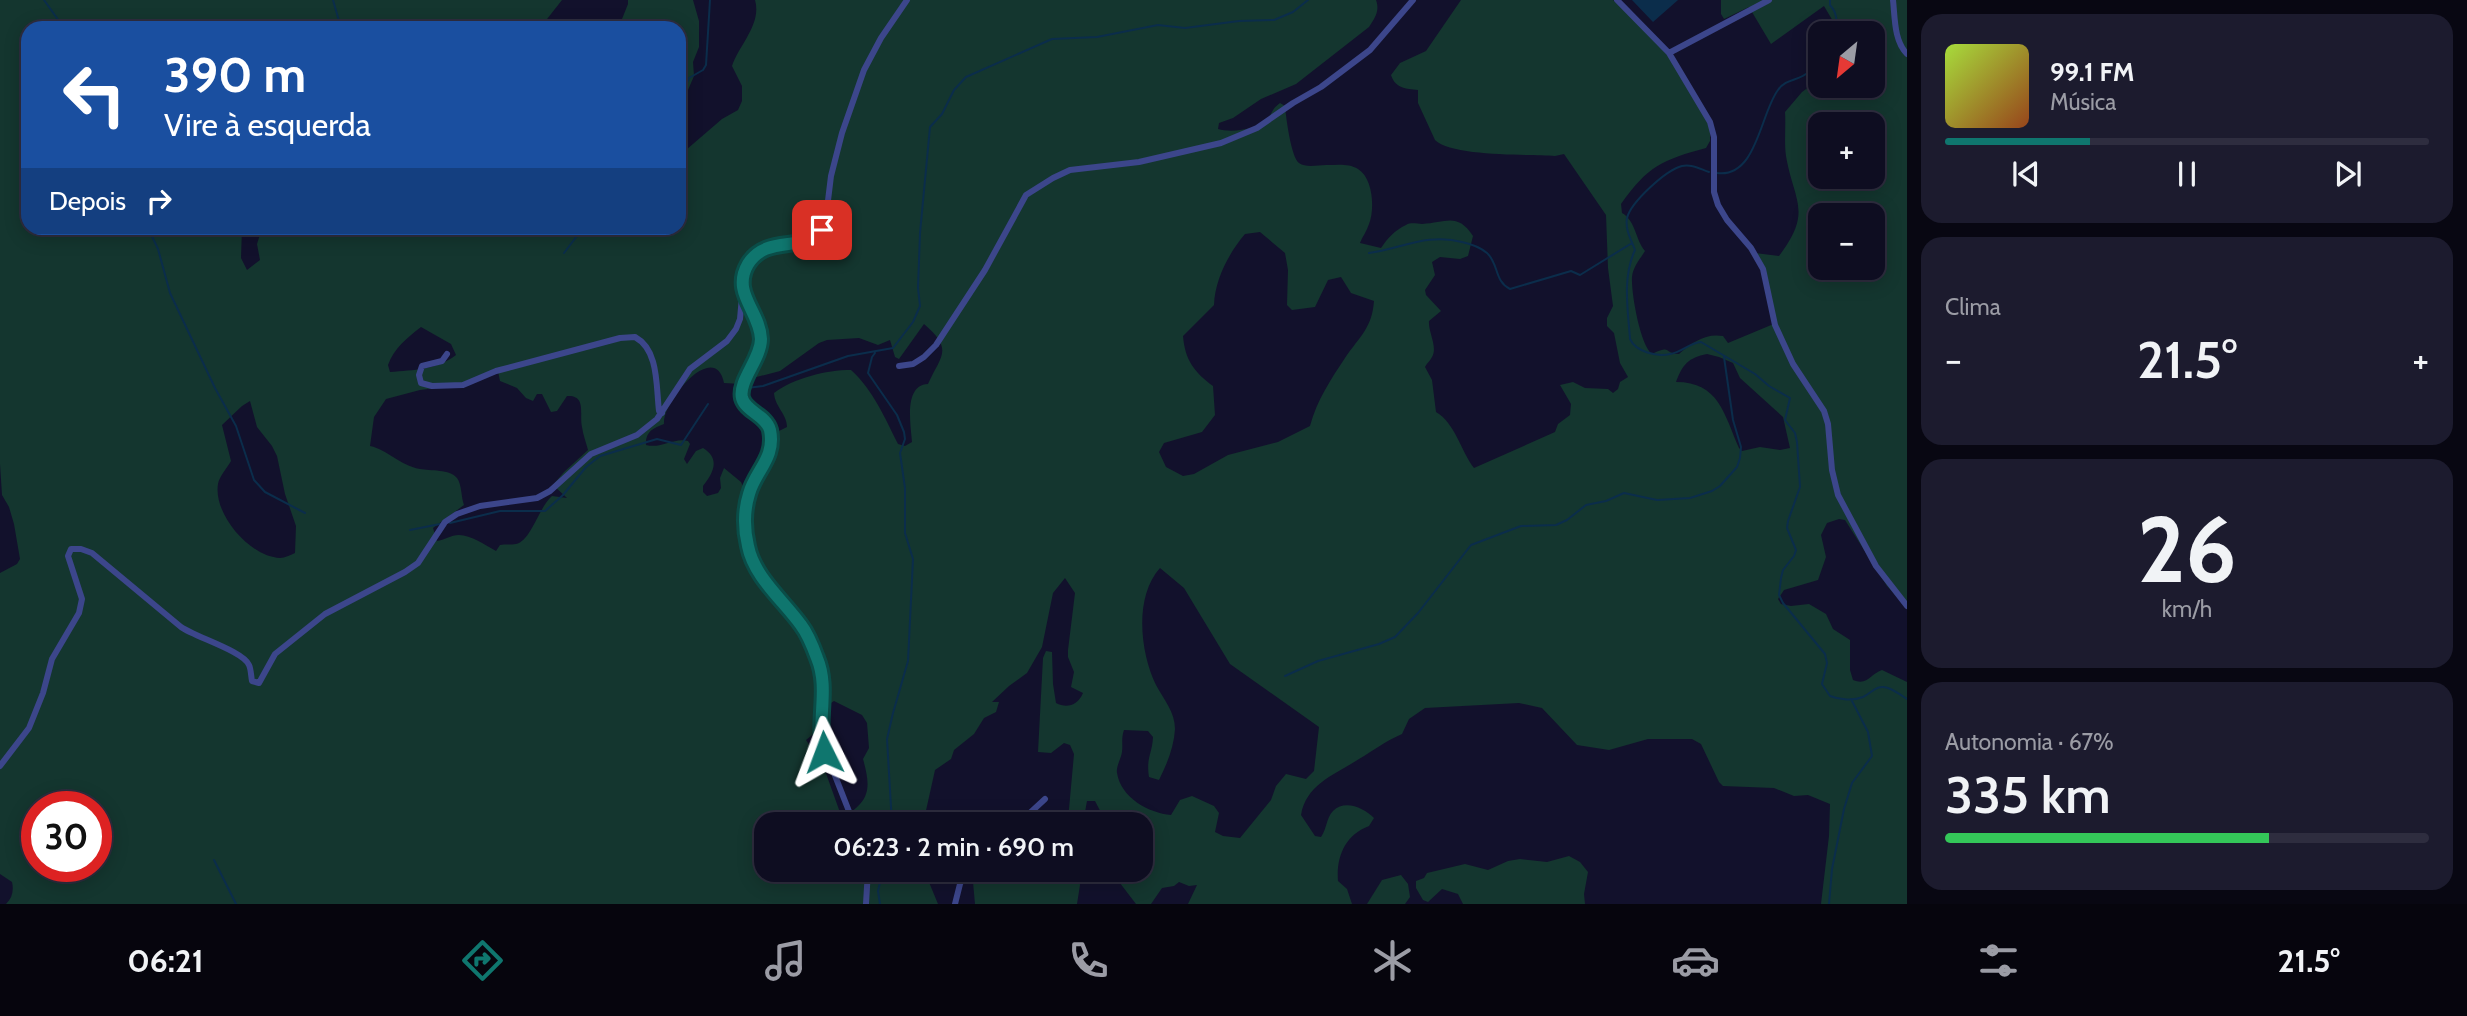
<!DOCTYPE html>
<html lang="pt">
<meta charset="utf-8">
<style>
body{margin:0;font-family:Cabin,sans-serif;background:#1c1b2e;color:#f1f3f6;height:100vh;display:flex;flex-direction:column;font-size:26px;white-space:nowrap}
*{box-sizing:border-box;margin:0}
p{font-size:23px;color:#9b9ca5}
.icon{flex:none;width:38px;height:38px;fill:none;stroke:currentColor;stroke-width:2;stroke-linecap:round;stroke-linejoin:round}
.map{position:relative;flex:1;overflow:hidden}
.side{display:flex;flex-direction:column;gap:14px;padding:14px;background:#080712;width:560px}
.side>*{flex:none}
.guide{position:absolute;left:21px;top:21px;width:665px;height:214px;border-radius:21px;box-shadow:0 4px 18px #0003,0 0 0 2px #2e2d3f;background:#1a4fa0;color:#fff;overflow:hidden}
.needle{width:46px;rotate:209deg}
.controls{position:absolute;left:1808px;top:21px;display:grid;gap:14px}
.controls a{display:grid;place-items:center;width:77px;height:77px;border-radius:14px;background:#0e0d21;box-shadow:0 4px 18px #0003,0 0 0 2px #2e2d3f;font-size:35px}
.speed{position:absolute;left:21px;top:791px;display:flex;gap:14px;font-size:35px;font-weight:700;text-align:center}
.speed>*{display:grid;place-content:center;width:91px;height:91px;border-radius:50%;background:#0e0d21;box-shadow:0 4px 18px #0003,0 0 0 2px #2e2d3f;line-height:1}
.speed .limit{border:10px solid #d22;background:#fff;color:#111}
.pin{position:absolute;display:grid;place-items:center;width:60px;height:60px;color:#fff;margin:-30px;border-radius:14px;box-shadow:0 4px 10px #0006}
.me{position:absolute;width:77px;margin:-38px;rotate:357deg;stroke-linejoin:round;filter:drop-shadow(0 0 5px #0008)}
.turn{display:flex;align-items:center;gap:24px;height:147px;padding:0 28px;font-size:32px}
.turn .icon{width:91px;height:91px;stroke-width:2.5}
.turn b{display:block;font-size:49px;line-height:60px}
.then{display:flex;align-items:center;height:66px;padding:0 28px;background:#0003;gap:14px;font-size:26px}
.big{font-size:52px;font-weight:600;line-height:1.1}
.side .widget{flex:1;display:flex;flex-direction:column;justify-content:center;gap:10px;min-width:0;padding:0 24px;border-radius:21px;background:#1c1b2e}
.side .dial{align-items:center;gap:0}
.dial b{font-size:91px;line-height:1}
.song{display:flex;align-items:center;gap:21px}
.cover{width:84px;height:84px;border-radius:10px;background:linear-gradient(135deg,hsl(80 70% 55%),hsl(20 70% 35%))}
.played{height:7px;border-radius:4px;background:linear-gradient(90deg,#0f766e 30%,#2e2d3f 30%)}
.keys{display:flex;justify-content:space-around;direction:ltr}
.heat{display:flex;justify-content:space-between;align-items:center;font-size:38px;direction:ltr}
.charge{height:10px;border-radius:5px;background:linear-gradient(90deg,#34c759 67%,#2e2d3f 0)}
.trip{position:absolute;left:754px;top:812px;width:399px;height:70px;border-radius:21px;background:#0e0d21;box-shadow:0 4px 18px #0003,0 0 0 2px #2e2d3f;font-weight:600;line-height:70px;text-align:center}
.tabs{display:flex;height:112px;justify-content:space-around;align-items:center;background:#06050d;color:#9b9ca5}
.tabs .icon{width:49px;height:49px}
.tabs .selected{color:#0f766e}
.tabs b{font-size:32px;color:#f1f3f6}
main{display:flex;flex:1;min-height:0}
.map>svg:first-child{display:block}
.green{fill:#14362f;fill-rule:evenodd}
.water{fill:#0b2d4b}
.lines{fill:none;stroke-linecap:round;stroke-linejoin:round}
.stream{stroke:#0b2d4b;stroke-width:2}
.street{stroke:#3c468b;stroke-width:6}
.route-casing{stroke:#0a4d48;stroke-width:18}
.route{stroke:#0f766e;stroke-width:12}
</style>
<main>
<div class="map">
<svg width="1907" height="904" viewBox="0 0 1907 904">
<rect width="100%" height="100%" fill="#12112c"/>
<!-- green -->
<path class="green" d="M0 0H562L540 28H28V228H242L241 258 247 270 260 260 257 244 262 228H679V156L722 119 738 110 742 101V86L732 66C739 45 762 24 755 0H1376C1380 11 1375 18 1369 27L1296 84 1261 99 1233 118 1219 123 1218 129C1231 133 1259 130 1269 117 1273 111 1273 108 1280 103L1285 106C1286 117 1291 157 1299 163 1306 168 1318 165 1326 165 1336 165 1349 163 1358 169 1373 178 1375 209 1369 224 1367 231 1362 237 1360 243L1381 248C1387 239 1395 230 1406 225 1411 222 1417 224 1422 224 1446 223 1457 212 1473 236L1468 256 1460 259 1440 257 1432 262 1435 275 1425 290 1426 295 1441 311 1429 321C1428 332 1438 347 1432 357 1430 361 1427 363 1425 367L1432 380 1436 412C1455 423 1461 451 1474 468L1555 432 1558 424 1570 415 1571 404 1560 385 1573 382 1585 388 1608 389 1613 393 1618 389 1620 382 1628 377 1620 363 1614 333 1607 326V318L1613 306 1608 268 1606 215 1564 154 1555 156C1529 154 1452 157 1435 140L1418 103V90C1406 89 1395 88 1391 75L1400 63 1426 51 1461 0H1613L1647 31 1674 63 1710 127V141L1706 148C1662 160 1648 166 1621 204L1622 213C1636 221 1635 239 1645 251 1640 259 1633 267 1632 277 1631 292 1640 345 1652 354 1673 344 1663 354 1679 354 1692 342 1706 333 1723 336L1728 343 1776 323 1772 301 1755 253 1779 256C1813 211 1794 202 1786 156 1784 142 1786 126 1785 112L1802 92 1820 79V86H1872V33H1840L1824 6 1771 44 1749 7 1724 19 1721 14V0H1907V608L1887 586 1845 520 1839 519 1827 523 1821 535 1826 557 1818 580 1784 590 1778 599 1781 604 1791 606 1809 604 1826 614 1833 629 1850 640V670L1853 680C1868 686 1870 674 1882 670L1907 682V904H1821L1829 836 1830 804 1808 795 1794 796 1774 788 1723 786 1719 782 1701 744 1692 739H1648L1609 750 1577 745 1542 708 1519 703 1425 708 1409 719 1402 734C1386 741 1374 750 1359 759 1336 774 1306 784 1301 815L1315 836 1321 837C1327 829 1326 818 1333 811 1345 799 1364 808 1374 818L1369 826C1345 835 1336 857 1338 881L1347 889 1352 904H1188L1197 885 1189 886 1179 882 1174 886 1162 888 1151 904H1136L1110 870H1141V824H1107L1095 801H1087L1083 823 1069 824 1068 820 1074 754 1070 745 1064 743 1051 753 1038 752 1043 658 1046 651 1052 652 1053 684 1056 703C1067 709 1078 705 1083 693L1071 687 1074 672 1068 657V650L1075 593 1065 578 1053 593 1042 647 1027 673 1009 686 992 702H999L996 712 984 718 974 734 954 750 951 759 935 770 923 824H766V870H924L938 904H6C12 898 14 891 12 882L0 874V573L17 564 20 559 14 524 9 507 2 495 0 464ZM1820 124H1872V177H1820ZM1820 215H1872V268H1820ZM1260 232 1285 253 1288 270 1287 305 1292 310 1315 307 1328 280 1341 277 1351 293 1374 301C1372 328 1360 336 1345 358 1331 379 1317 400 1310 426L1278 442 1228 455 1194 474 1183 476 1166 467 1159 452 1164 443 1202 432 1215 415 1213 386C1194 372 1185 360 1183 336L1214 305C1215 279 1229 253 1245 234ZM924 324C954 350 941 355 928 384 903 385 911 426 912 442L905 446 898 444C885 418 873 390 851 370 826 370 794 378 774 393 775 407 787 414 787 427L771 435C776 461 762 477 748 497L741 482 724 468 720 478 721 488 718 493 707 496 703 492V486C713 473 721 459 703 448L696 451 687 464 684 459 690 444 688 441C674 437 662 449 646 445 645 432 653 428 664 424 662 401 715 339 724 383L741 384 745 380 780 371 819 343 827 340 859 338 878 345 890 340 895 357 899 359ZM421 327 451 344 456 355C436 370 414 370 390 372L388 365C394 348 407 338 421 327ZM1707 354 1719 357 1733 363 1740 378 1783 417 1790 448 1780 450 1760 447 1742 451 1739 448C1724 414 1719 382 1676 382 1683 364 1688 358 1707 354ZM498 371 500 381 517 388 526 398 533 401 537 394H542L551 412 557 411 567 396C587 395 579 414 582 427 583 435 586 442 588 450L564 472 553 485 567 498 552 496C539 507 531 541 516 544 511 545 505 544 500 545L496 551C485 545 471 535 459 535 451 535 444 540 437 541L433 528 464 505C461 497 462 485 457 478 450 469 430 471 420 469 399 465 388 450 370 446L374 417 386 399 420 390 466 384ZM250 401 257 427 272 446 277 456 285 494 296 526 295 553C290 555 285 558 280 558 250 557 213 514 218 484 219 477 227 468 231 461L222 425 242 406ZM1160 568 1184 588 1230 664 1319 727 1314 771 1306 779 1286 774 1276 786 1271 800 1240 838 1223 836 1215 832 1219 813 1214 806 1192 796 1180 800 1171 815C1149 813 1121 798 1117 773 1116 766 1121 759 1122 752 1123 744 1121 738 1124 730L1148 731 1153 737C1152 755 1146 757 1149 777L1159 780C1167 764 1174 747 1175 729 1175 712 1164 700 1156 685 1140 652 1134 597 1160 568ZM834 701 862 715 867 723 869 748 863 759C871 788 871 801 842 818L823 765 806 740 827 723 831 703ZM37 807H96V866H37Z
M628 0H693L699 21V47L693 62 694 76 679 111V28H625L622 19 628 4Z
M1569 856 1580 862 1588 872 1584 894 1585 904H1463L1458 894 1442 889 1428 902 1423 900 1416 888V881L1424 878 1427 873 1465 864 1488 870 1508 861 1520 859 1547 862Z
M979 870H1078L1080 885 1077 904H975L973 882Z
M1401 875 1408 884 1410 897 1405 904H1367L1382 880Z"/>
<!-- water -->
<path class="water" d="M1632 0H1678L1653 22Z"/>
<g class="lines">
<!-- stream -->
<path class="stream" d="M44 0 64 28
M333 0 341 28
M1830 0V5C1838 14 1837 22 1835 33
M679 103 689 78 703 70 706 65 710 0
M1709 172C1700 169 1692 164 1682 166 1666 170 1631 202 1627 218 1625 230 1631 239 1635 250 1622 278 1628 310 1630 339 1636 352 1657 357 1670 354 1682 352 1689 343 1701 342L1755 374 1769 386 1790 398 1785 420 1795 433 1797 442 1800 487 1788 521 1787 528 1796 550 1794 556 1783 570 1781 578 1779 595 1783 603 1825 654 1827 663 1822 684 1830 696C1840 700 1853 701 1863 697 1872 693 1876 684 1888 688 1894 690 1901 695 1907 699
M1717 173C1757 178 1760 114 1778 90 1786 79 1796 81 1806 74 1811 71 1816 62 1820 57
M148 228 158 249 170 293 215 388 236 426 254 480 265 492 305 513
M564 253 583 228
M1369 253C1402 248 1429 233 1462 242 1471 244 1480 247 1487 253 1499 264 1494 281 1510 289L1571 271 1580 275 1632 243
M875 353 872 357 868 373 897 415 904 432 905 439 900 453 905 488V533L913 559 908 661 893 713 887 739 892 824
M747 388 763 386 848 356 893 348 913 322 920 306 918 288 920 233 930 127 942 114 954 90 966 77 1052 39 1097 37 1158 25 1185 28 1239 21 1274 20 1293 12 1308 0
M450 523 500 511H545L563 495 586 467 600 456 657 439 681 445 708 404
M410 530 440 524
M1285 676 1318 661 1379 644 1395 637 1418 613 1471 545 1521 526 1556 525 1567 520 1586 505 1606 501 1624 493 1657 500 1690 498 1712 491 1720 486 1737 467 1740 458 1741 447 1733 420 1724 357
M214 860 236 904
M880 904 878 891 883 870
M1829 904 1832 869 1844 809 1852 783 1872 756 1868 732 1851 699"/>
<!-- street -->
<path class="street" d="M1617 0 1669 53 1710 122 1714 137V192L1718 205 1727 220 1751 248 1763 269 1775 325 1793 364 1824 411 1828 424 1832 470 1838 495 1876 566 1907 606
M1893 0C1895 18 1894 41 1907 54
M1669 53 1769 0
M743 292 760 328 761 340 759 352 743 387 742 396 745 404 760 416 770 432 767 462 749 493 745 523 748 551 770 588 801 625 818 660 824 692 821 740 854 824
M447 354 442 361 422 366 419 375 421 383 432 386 463 385 496 371 620 338 635 337C659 350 656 386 659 411L662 413
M899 366 913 364 924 357 936 345 985 270 1026 195 1053 178 1070 170 1139 162 1221 143 1257 128 1293 103 1321 87 1370 50 1413 0
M0 766 29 728 43 693 52 659 79 613 82 599 68 556 71 549H81L92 553 181 627C195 637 243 651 249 665 251 669 251 676 252 681L259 683 275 654 325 614 405 572 418 563 445 522 457 514 480 506 537 498 550 491 591 454 637 435 657 419 690 369 727 341 736 329 740 319 744 274 752 259 773 245 814 238 825 225 831 176 842 133 864 70 881 38 907 0
M1018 824 1045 799
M866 904 868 870
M955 904 960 884 967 870"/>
</g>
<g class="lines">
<defs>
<path id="route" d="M822 230C803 253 767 234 748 264 731 293 760 311 761 339 761 359 738 381 742 398 746 412 766 415 770 430 776 458 755 471 749 494 744 510 744 529 748 546 754 577 783 600 801 625 808 634 813 647 817 658 830 689 816 721 824 752"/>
</defs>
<!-- route casing -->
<use href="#route" class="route-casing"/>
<!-- route -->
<use href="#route" class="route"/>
</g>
</svg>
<div class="controls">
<a><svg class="needle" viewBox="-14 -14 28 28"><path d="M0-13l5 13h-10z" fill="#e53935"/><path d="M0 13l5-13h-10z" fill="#9b9ca5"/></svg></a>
<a>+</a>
<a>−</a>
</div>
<div class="speed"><div class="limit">30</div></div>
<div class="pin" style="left:822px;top:230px;background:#d93025"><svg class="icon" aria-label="arrive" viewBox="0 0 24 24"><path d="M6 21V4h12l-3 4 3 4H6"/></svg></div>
<svg class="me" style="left:824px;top:752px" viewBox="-20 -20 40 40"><path d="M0-17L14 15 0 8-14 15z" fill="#0f766e" stroke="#fff" stroke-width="4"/></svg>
<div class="trip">06:23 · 2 min · 690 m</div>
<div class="guide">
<div class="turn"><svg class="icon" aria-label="left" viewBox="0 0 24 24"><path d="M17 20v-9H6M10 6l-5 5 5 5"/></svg><div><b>390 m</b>Vire à esquerda</div></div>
<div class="then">Depois<svg class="icon" aria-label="right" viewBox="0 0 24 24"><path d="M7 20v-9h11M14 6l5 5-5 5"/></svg></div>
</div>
</div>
<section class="side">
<div class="widget">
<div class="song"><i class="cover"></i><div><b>99.1 FM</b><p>Música</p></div></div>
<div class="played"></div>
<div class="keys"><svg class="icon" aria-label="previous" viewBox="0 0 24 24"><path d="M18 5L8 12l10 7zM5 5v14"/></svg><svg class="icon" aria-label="pause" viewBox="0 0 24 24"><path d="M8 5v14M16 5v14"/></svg><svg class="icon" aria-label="next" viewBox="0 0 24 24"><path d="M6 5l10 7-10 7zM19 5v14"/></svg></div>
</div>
<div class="widget"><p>Clima</p>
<div class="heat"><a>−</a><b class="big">21.5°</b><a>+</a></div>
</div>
<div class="widget dial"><b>26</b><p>km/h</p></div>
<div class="widget"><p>Autonomia · 67%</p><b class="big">335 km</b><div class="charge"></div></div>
</section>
</main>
<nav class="tabs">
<b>06:21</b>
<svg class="icon selected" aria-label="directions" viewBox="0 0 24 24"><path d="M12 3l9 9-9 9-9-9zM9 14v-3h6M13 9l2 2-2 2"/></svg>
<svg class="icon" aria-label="music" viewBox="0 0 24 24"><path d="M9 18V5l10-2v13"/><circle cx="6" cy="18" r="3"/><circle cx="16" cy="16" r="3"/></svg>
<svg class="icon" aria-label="phone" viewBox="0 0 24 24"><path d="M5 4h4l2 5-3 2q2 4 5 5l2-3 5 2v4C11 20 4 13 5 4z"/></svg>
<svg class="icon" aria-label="climate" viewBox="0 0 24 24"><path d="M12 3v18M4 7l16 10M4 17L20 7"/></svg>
<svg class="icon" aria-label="car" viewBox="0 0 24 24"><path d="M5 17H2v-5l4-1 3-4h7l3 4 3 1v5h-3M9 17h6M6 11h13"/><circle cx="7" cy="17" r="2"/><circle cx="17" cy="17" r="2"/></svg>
<svg class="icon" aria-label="filters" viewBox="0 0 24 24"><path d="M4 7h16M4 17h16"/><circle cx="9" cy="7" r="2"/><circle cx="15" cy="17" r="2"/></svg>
<b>21.5°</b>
</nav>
